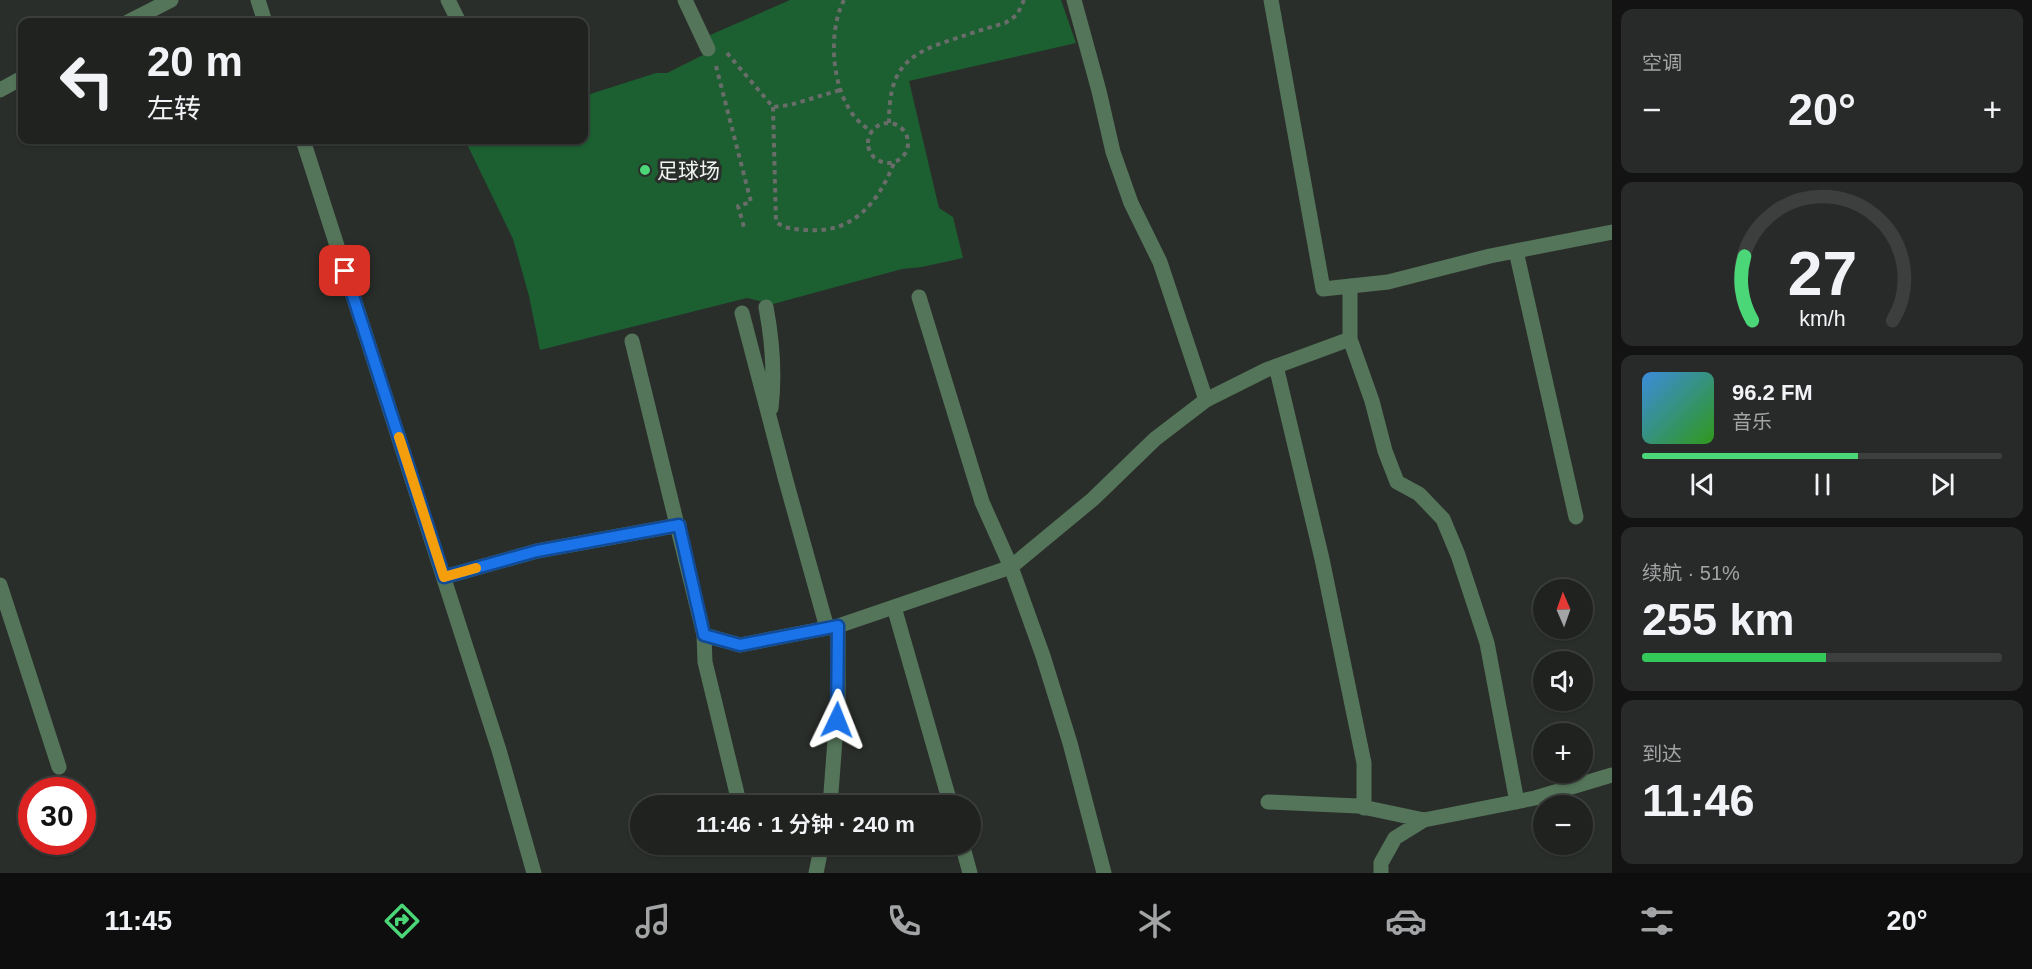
<!DOCTYPE html>
<html lang="zh">
<meta charset="utf-8">
<style>
body{margin:0;font-family:Helvetica,"Noto Sans SC",sans-serif;background:#282a29;color:#f1f3f6;height:100vh;display:flex;flex-direction:column;font-size:22px;white-space:nowrap}
*{box-sizing:border-box;margin:0}
p{font-size:20px;color:#a2a4a5}
.icon{flex:none;width:33px;height:33px;fill:none;stroke:currentColor;stroke-width:2;stroke-linecap:round;stroke-linejoin:round}
.map{position:relative;flex:1;overflow:hidden}
.side{display:flex;flex-direction:column;gap:9px;padding:9px;background:#121312;width:420px}
.side>*{flex:none}
.hud{position:absolute;left:18px;top:18px;width:570px;height:126px;border-radius:12px;box-shadow:0 2px 4px #0004,0 0 0 2px #3d3f3e;background:#202220;color:#f1f3f6;overflow:hidden}
.needle{width:39px;rotate:358deg}
.controls{position:absolute;left:1533px;top:579px;display:grid;gap:12px}
.controls a{display:grid;place-items:center;width:60px;height:60px;border-radius:50%;background:#202220;box-shadow:0 2px 4px #0004,0 0 0 2px #3d3f3e;font-size:30px}
.speed{position:absolute;left:18px;top:777px;display:flex;gap:12px;font-size:30px;font-weight:700;text-align:center}
.speed>*{display:grid;place-content:center;width:78px;height:78px;border-radius:50%;background:#202220;box-shadow:0 2px 4px #0004,0 0 0 2px #3d3f3e;line-height:1}
.speed .limit{border:9px solid #d22;background:#fff;color:#111}
.pin{position:absolute;display:grid;place-items:center;width:51px;height:51px;color:#fff;margin:-26px;border-radius:12px;box-shadow:0 3px 9px #0006}
.me{position:absolute;width:66px;margin:-33px;rotate:2deg;stroke-linejoin:round;filter:drop-shadow(0 0 4px #0008)}
.turn{display:flex;align-items:center;gap:21px;height:126px;padding:0 30px;font-size:27px}
.turn .icon{width:78px;height:78px;stroke-width:2.5}
.turn b{display:block;font-size:42px;line-height:51px}
.big{font-size:45px;font-weight:600;line-height:1.1}
.side .widget{flex:1;display:flex;flex-direction:column;justify-content:center;gap:9px;min-width:0;padding:0 21px;border-radius:12px;background:#282a29}
.side .dial{align-items:center;gap:0}
.dial svg{height:156px;overflow:visible;fill:none;stroke:#3d3f3e;stroke-width:7;stroke-linecap:round;text-anchor:middle}
.dial text{fill:#f1f3f6;stroke:none}
.song{display:flex;align-items:center;gap:18px}
.cover{width:72px;height:72px;border-radius:9px;background:linear-gradient(135deg,hsl(210 70% 55%),hsl(110 70% 35%))}
.played{height:6px;border-radius:3px;background:linear-gradient(90deg,#4bd677 60%,#3d3f3e 60%)}
.keys{display:flex;justify-content:space-around;direction:ltr}
.heat{display:flex;justify-content:space-between;align-items:center;font-size:33px;direction:ltr}
.charge{height:9px;border-radius:4px;background:linear-gradient(90deg,#34c759 51%,#3d3f3e 0)}
.trip{position:absolute;left:630px;top:795px;width:351px;height:60px;border-radius:30px;background:#202220;box-shadow:0 2px 4px #0004,0 0 0 2px #3d3f3e;font-weight:600;line-height:60px;text-align:center}
.tabs{display:flex;height:96px;justify-content:space-around;align-items:center;background:#0d0e0d;color:#a2a4a5}
.tabs .icon{width:42px;height:42px}
.tabs .active{color:#4bd677}
.tabs b{font-size:27px;color:#f1f3f6}
main{display:flex;flex:1;min-height:0}
.map>svg:first-child{display:block}
.garden{fill:#1c5f31}
.lines{fill:none;stroke-linecap:round;stroke-linejoin:round}
.path{stroke:#696d6a;stroke-width:4;stroke-dasharray:4.5 4.5;stroke-linecap:butt}
.minor{stroke:#54755a;stroke-width:15}
.route-casing{stroke:#114b97;stroke-width:15}
.route{stroke:#1a73e8;stroke-width:10}
.slow{stroke:#f59e0b;stroke-width:10}
.poi-dot{fill:#4bd677;stroke:#2a2e2a;stroke-width:2}
.labels{text-anchor:middle;dominant-baseline:central;stroke-width:6;stroke-linejoin:round;paint-order:stroke}
.poi-label{font-size:21px;fill:#f0f3f1;stroke:#2a2e2a;text-anchor:start}
</style>
<main>
<div class="map">
<svg width="1612" height="873" viewBox="0 0 1612 873">
<rect width="100%" height="100%" fill="#2a2e2a"/>
<!-- garden -->
<path class="garden" d="M790 0H1061L1076 43 909 81 939 208 953 217 963 258 922 267 902 269 773 304 747 298 540 350 529 296 513 239 465 140H584V96L656 73H667L715 49 710 35Z"/>
<g class="lines">
<!-- path -->
<path class="path" d="M844 0C825 36 832 111 872 131
M727 53 773 107 790 105 840 90
M716 66 751 202 738 206 744 227
M773 107 776 222C785 229 795 229 806 230 853 234 878 203 894 163
M868 143a20 20 0 1 1 40 0a20 20 0 1 1-40 0Z
M889 123C889 72 903 55 951 40 969 34 987 28 1005 23L1017 15 1024 0"/>
<!-- minor -->
<path class="minor" d="M258 0 265 22
M448 0 459 22
M685 0 708 49
M1074 0 1099 91 1113 152 1131 203 1160 262 1206 400
M1271 0 1323 289 1388 282 1490 256 1612 232
M128 22 171 0
M0 90 22 78
M303 140 499 750 534 873
M1516 251 1576 517
M1350 286V339L1372 401 1385 451 1397 482 1419 494 1443 519 1458 555 1487 643 1517 802
M919 297 982 502 1011 567 1043 656 1070 743 1104 873
M766 307C772 339 775 375 771 408
M742 313 786 481 827 628
M632 341 704 635 740 645 838 626 1011 567 1093 499 1155 439 1206 400 1266 370 1350 339
M1276 366 1322 559 1364 763V808
M444 577 537 551 679 525
M0 585 59 767
M894 607 951 806
M704 635 705 662 740 806
M1268 802 1358 806 1424 820
M830 806 838 700V626
M962 844 970 873
M816 873 822 844
M1381 873V863L1395 838 1424 820 1535 798 1612 775"/>
</g>
<g class="lines">
<defs>
<path id="route" d="M345 271 444 577 537 551 679 525 704 635 740 645 838 626 837 720"/>
</defs>
<!-- route casing -->
<use href="#route" class="route-casing"/>
<!-- route -->
<use href="#route" class="route"/>
<!-- slow -->
<path class="slow" d="M399 437 444 577 476 568"/>
</g>
<!-- markers -->
<circle class="poi-dot" cx="645" cy="170" r="6"/>
<g class="labels">
<!-- poi labels -->
<g class="poi-label">
<text x="657" y="170">足球场</text>
</g>
</g>
</svg>
<div class="controls">
<a><svg class="needle" viewBox="-14 -14 28 28"><path d="M0-13l5 13h-10z" fill="#e53935"/><path d="M0 13l5-13h-10z" fill="#a2a4a5"/></svg></a>
<a><svg class="icon" aria-label="sound" viewBox="0 0 24 24"><path d="M4 9h4l5-4v14l-5-4H4zM17 9q2 3 0 6"/></svg></a>
<a>+</a>
<a>−</a>
</div>
<div class="speed"><div class="limit">30</div></div>
<div class="pin" style="left:345px;top:271px;background:#d93025"><svg class="icon" aria-label="arrive" viewBox="0 0 24 24"><path d="M6 21V4h12l-3 4 3 4H6"/></svg></div>
<svg class="me" style="left:837px;top:720px" viewBox="-20 -20 40 40"><path d="M0-17L14 15 0 8-14 15z" fill="#1a73e8" stroke="#fff" stroke-width="4"/></svg>
<div class="trip">11:46 · 1 分钟 · 240 m</div>
<div class="hud">
<div class="turn"><svg class="icon" aria-label="left" viewBox="0 0 24 24"><path d="M17 20v-9H6M10 6l-5 5 5 5"/></svg><div><b>20 m</b>左转</div></div>
</div>
</div>
<section class="side">
<div class="widget"><p>空调</p>
<div class="heat"><a>−</a><b class="big">20°</b><a>+</a></div>
</div>
<div class="widget dial"><svg viewBox="0 0 100 80">
<path d="M14 69A42 42 0 1 1 86 69"/>
<path d="M14 69A42 42 0 0 1 10 36" stroke="#4bd677"/>
<text x="50" y="56" font-size="32" font-weight="700">27</text>
<text x="50" y="72" font-size="11">km/h</text>
</svg></div>
<div class="widget">
<div class="song"><i class="cover"></i><div><b>96.2 FM</b><p>音乐</p></div></div>
<div class="played"></div>
<div class="keys"><svg class="icon" aria-label="previous" viewBox="0 0 24 24"><path d="M18 5L8 12l10 7zM5 5v14"/></svg><svg class="icon" aria-label="pause" viewBox="0 0 24 24"><path d="M8 5v14M16 5v14"/></svg><svg class="icon" aria-label="next" viewBox="0 0 24 24"><path d="M6 5l10 7-10 7zM19 5v14"/></svg></div>
</div>
<div class="widget"><p>续航 · 51%</p><b class="big">255 km</b><div class="charge"></div></div>
<div class="widget"><p>到达</p><b class="big">11:46</b></div>
</section>
</main>
<nav class="tabs">
<b>11:45</b>
<svg class="icon active" aria-label="directions" viewBox="0 0 24 24"><path d="M12 3l9 9-9 9-9-9zM9 14v-3h6M13 9l2 2-2 2"/></svg>
<svg class="icon" aria-label="music" viewBox="0 0 24 24"><path d="M9 18V5l10-2v13"/><circle cx="6" cy="18" r="3"/><circle cx="16" cy="16" r="3"/></svg>
<svg class="icon" aria-label="phone" viewBox="0 0 24 24"><path d="M5 4h4l2 5-3 2q2 4 5 5l2-3 5 2v4C11 20 4 13 5 4z"/></svg>
<svg class="icon" aria-label="climate" viewBox="0 0 24 24"><path d="M12 3v18M4 7l16 10M4 17L20 7"/></svg>
<svg class="icon" aria-label="car" viewBox="0 0 24 24"><path d="M5 17H2v-5l4-1 3-4h7l3 4 3 1v5h-3M9 17h6M6 11h13"/><circle cx="7" cy="17" r="2"/><circle cx="17" cy="17" r="2"/></svg>
<svg class="icon" aria-label="filters" viewBox="0 0 24 24"><path d="M4 7h16M4 17h16"/><circle cx="9" cy="7" r="2"/><circle cx="15" cy="17" r="2"/></svg>
<b>20°</b>
</nav>
